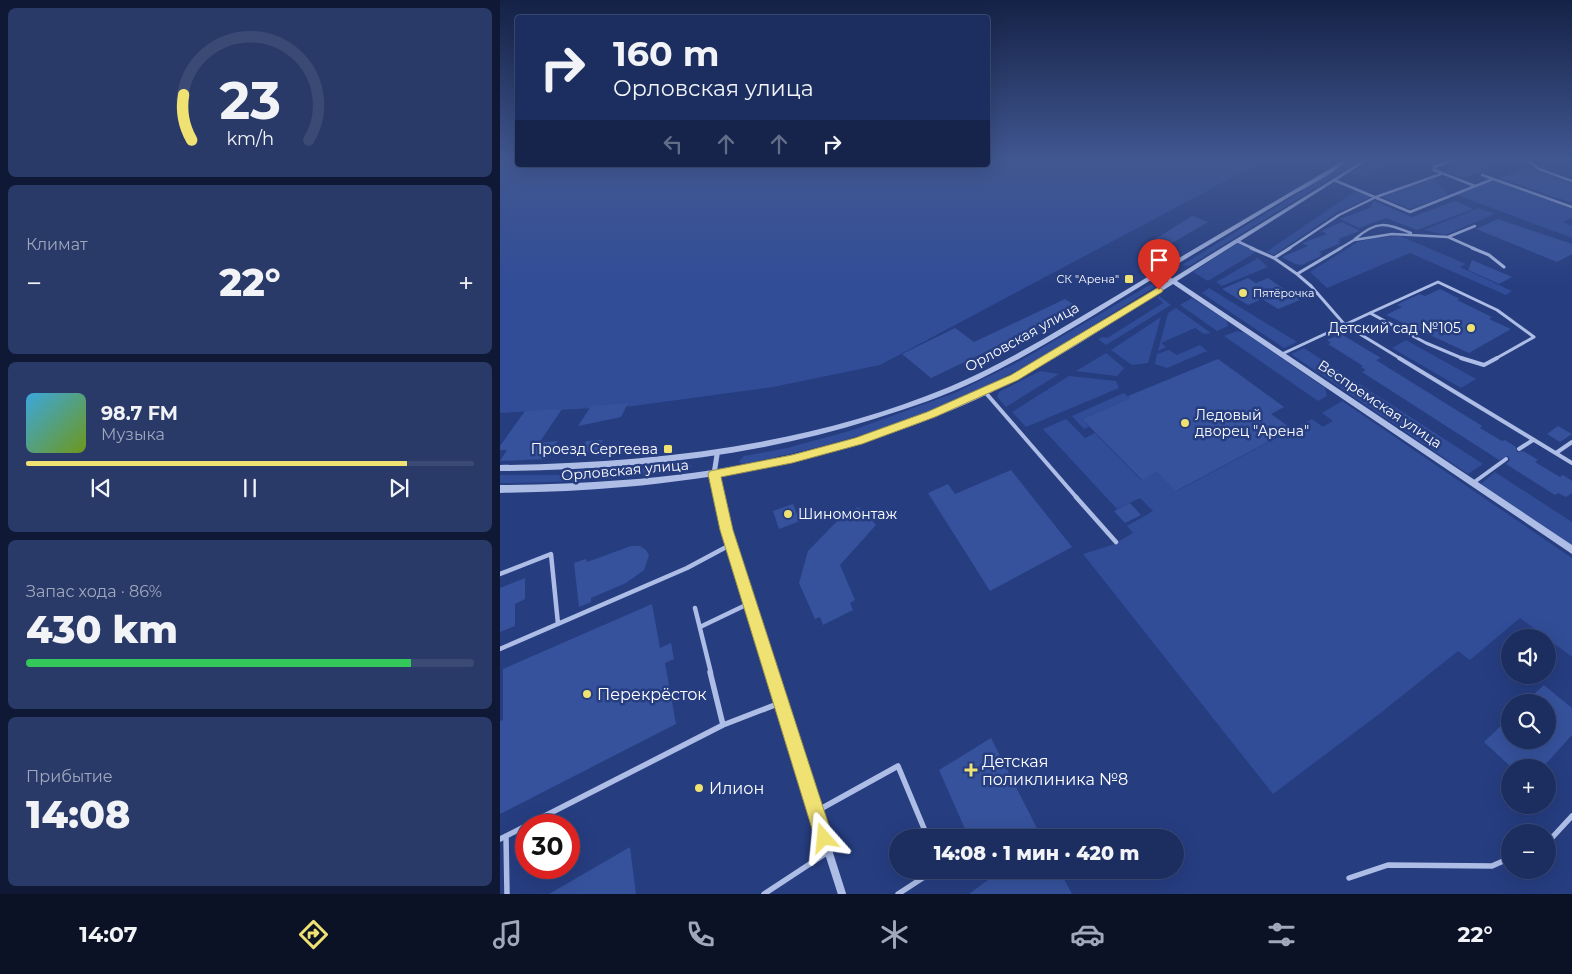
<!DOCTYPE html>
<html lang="ru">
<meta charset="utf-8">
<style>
body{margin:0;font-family:Montserrat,sans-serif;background:#293a69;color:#f1f3f6;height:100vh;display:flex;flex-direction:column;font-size:19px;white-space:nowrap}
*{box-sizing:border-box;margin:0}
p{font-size:16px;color:#a0a8bd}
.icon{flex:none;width:28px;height:28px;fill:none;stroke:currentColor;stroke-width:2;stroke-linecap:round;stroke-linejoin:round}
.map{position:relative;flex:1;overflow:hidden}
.details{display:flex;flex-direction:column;gap:8px;padding:8px;background:#0f1935;width:500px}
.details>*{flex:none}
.top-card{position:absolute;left:15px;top:15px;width:475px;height:152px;border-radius:5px;box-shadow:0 5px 20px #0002,0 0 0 1px #3a4a75;background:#1c2e60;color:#f1f3f6;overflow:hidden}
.tools{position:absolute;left:1001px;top:629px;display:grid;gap:10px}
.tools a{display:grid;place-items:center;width:55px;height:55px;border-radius:50%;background:#1c2e60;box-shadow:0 5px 20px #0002,0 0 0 1px #3a4a75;font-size:25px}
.speed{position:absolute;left:15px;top:814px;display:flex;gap:10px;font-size:25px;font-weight:700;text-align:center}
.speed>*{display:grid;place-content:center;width:65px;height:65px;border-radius:50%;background:#1c2e60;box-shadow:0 5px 20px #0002,0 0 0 1px #3a4a75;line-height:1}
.speed .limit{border:8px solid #d22;background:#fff;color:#111}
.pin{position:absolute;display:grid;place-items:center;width:42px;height:42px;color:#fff;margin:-51px -21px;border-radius:50% 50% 50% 0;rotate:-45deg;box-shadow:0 0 5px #0007}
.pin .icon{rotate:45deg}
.me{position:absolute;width:55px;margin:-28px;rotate:342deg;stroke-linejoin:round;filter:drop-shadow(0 0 4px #0008)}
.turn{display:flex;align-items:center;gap:18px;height:105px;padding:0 15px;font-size:22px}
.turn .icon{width:65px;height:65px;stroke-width:2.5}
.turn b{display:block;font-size:35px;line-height:42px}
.lanes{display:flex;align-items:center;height:48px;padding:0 15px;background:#0003;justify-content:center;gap:25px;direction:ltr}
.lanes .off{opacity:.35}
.big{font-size:38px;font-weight:800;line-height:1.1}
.details .card{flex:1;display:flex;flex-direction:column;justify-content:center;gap:8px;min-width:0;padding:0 18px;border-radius:8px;background:#293a69}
.details .dial{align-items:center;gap:0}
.dial svg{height:130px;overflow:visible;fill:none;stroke:#3a4a75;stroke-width:7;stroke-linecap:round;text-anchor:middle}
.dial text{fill:#f1f3f6;stroke:none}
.song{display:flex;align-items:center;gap:15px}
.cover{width:60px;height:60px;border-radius:8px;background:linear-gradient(135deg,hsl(200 70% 55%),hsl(80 70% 35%))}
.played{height:5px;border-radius:2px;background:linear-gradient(90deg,#efe172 85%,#3a4a75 85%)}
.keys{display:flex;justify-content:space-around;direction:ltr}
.heat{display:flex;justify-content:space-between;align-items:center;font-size:28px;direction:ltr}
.charge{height:8px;border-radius:4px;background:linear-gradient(90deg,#34c759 86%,#3a4a75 0)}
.trip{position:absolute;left:389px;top:829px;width:295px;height:50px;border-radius:25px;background:#1c2e60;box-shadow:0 5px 20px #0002,0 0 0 1px #3a4a75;font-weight:800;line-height:50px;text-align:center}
.tabs{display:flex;height:80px;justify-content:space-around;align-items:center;background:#0b1226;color:#a0a8bd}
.tabs .icon{width:35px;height:35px}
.tabs .current{color:#efe172}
.tabs b{font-size:22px;color:#f1f3f6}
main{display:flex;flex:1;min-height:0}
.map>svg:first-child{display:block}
.green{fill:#314d97}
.building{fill:#36529c}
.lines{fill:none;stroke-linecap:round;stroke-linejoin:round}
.service-far4{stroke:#adbde6;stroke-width:2.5}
.service-far3{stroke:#adbde6;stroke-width:3}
.service-far2{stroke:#adbde6;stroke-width:4}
.service-far1{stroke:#adbde6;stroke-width:4.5}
.service{stroke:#adbde6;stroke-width:5.5}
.minor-far3{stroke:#adbde6;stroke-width:4}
.minor-far2{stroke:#adbde6;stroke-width:5}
.minor-far1{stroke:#adbde6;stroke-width:6}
.minor{stroke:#adbde6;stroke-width:8}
.tertiary{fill:#adbde6;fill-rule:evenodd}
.route{fill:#efe172;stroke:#9b924a}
.poi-dot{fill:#efe172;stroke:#263d80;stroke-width:2}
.labels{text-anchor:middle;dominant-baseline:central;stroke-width:5;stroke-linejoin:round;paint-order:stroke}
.far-poi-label{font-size:11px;fill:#fff;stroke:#263d80;text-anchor:end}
.poi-label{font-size:14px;fill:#fff;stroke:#263d80;text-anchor:end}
.street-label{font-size:14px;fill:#fff;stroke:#263d80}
.near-poi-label{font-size:16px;fill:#fff;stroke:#263d80;text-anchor:start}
</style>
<main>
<section class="details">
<div class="card dial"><svg viewBox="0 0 100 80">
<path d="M14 69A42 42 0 1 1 86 69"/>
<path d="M14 69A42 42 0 0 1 9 41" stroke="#efe172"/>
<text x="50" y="56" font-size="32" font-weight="700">23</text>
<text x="50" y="72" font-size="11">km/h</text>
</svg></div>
<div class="card"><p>Климат</p>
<div class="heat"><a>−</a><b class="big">22°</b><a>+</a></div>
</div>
<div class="card">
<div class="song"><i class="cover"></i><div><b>98.7 FM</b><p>Музыка</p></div></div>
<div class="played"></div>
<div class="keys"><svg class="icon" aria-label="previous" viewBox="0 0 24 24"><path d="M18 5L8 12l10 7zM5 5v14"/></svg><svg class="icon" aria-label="pause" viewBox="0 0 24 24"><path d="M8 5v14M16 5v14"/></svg><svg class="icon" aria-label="next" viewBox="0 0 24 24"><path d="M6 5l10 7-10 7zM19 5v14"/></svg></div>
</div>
<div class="card"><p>Запас хода · 86%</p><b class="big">430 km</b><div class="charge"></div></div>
<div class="card"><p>Прибытие</p><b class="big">14:08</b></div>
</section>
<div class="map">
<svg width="1072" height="894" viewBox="0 0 1072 894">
<rect width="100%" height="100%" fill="#263d80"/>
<!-- green -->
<path class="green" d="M0 161H17L18 165H488V161H769L737 175 380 365 273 387 133 406 0 413Z
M851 161H859L689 266 682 265Z
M870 161H894L865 177 852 173Z
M933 179 948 195 910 209 882 197Z
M992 180 1072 209V218L1063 222 1072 226V238L957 195Z
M856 191 871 197 836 213 774 255 766 252Z
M979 208 995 214 945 235 924 230Z
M900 236 966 264 960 267 1012 291 1006 295 910 253 827 288 810 272 858 242 874 238Z
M738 243 756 252 708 281 693 272Z
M758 258 768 267 722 286 716 282Z
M651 284 654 286 653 288C599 321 546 357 489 385 412 424 327 447 243 464L238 462 244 456 287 448 353 430 455 393 520 361Z
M709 288 797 342 784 348 702 293Z
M659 296 671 305 606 345 598 339 603 337 607 338 663 303 658 298Z
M692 298 727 321 728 326 717 331 680 305Z
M676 308 711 333 704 334 695 328 661 343 666 347 658 351 668 313Z
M661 317 648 363 632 365 611 350Z
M737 331 745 333 825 388 827 396 818 401 724 336Z
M906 340 976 379 961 388 892 348Z
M700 345 707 351 667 368 655 364 657 354 669 350 677 355Z
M804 348 983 464 968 474 791 354Z
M606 353 624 368 617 376 576 371Z
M540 371 559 374 506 407 497 397 499 392Z
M569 376 616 381 619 388 526 427 512 412Z
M624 393 630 398 582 419 589 427 584 429 572 416Z
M842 401 1072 558V657L1020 618 970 660 958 651 883 711 773 794 583 554 612 545 633 533 627 526 653 511 640 498 617 509 543 429 566 419 585 438 595 433 641 480 657 472 677 491 812 419 823 427 833 421 822 413Z
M188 464 192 466 185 471C123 478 62 483 0 483V475H64Z
M995 472 1072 522V545L981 484Z"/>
<!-- building -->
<path class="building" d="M972 162 991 168 963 178 945 171Z
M1028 168 1072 184V203L1000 178Z
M874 201 912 217 955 201 973 209 917 230 886 218 859 228 840 219 870 208Z
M692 216 708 222 667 246 652 241Z
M998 219 1072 244V254L1057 262 976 229Z
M842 222 860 231 838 239 841 240 838 242 841 243 819 252 822 254 819 255 821 256 802 265 795 264 782 257 808 246 802 243 827 234 821 231Z
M972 260 1012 277 999 284 968 270Z
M748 278 756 283 768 278 800 300 778 309 762 299 748 305 722 289Z
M940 289 960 299 957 300 992 317 989 319 1011 329 969 353 886 315 902 307 897 305 904 301 920 294 925 296Z
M565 299 579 308 517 339 515 338 431 378 402 354 455 328 474 342Z
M841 334 881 358 876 360 982 426 980 428 1002 441 1005 440 1016 447 1017 452 1023 451 1038 460 1035 462 1060 477 1063 475 1072 481V493L1066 497 1058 493 1055 495 1006 464 1010 460 1008 456 999 460 862 372 866 370 861 367 863 366 828 344 831 343 827 340Z
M718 359 784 407 771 414 792 429 676 491 657 472 642 480 582 419 630 398 628 396Z
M128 403 121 417 78 426 91 406Z
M62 409 39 443 58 441 46 459 0 461 7 450H0V446L25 411Z
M1058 426 1072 434 1060 442 1047 434Z
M103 440 96 452 79 453 86 441Z
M511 470 572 547 490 591 428 493 448 484 455 494Z
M630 503 641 515 625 523 614 511Z
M293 504 300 521 279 529 273 511Z
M357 507 377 518 373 522 376 525 340 565 355 600 350 603 353 610 323 625 320 617 315 619 299 583 308 551 347 511 352 512Z
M131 546H140L146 550 149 555 144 570 126 583 91 598V602L79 607 74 563 86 559 87 562Z
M25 578V599L15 604V626L0 632V588Z
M152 604 160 648 171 643 174 659 165 663 176 724 0 814V721L3 720V669Z
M1044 685 1072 708V735L1042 768H1012L984 742 1010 717V740H1048V702H1025Z
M491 738 542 838H469L439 770Z
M130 847 136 894H49Z
M484 870H559L572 894H469L488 880Z"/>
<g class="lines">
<!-- service-far4 -->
<path class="service-far4" d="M951 161 934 167V170L975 186
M1029 161 1039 169 1072 181
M982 175 1072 207
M834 180 910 212 993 179
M948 237 975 226
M855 239C877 220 885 223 911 233
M737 241 754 249
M788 249 839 215 876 197 941 174
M839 249 854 240 892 234 948 237 975 249"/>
<!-- service-far3 -->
<path class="service-far3" d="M751 248 774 258 797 274 811 286 845 325 901 359
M972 248 989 255 1004 267
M774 258 790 248
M797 274 841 248
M870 313 926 343 964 359
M870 313 938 282 997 310 1034 337 995 359
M782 354 870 313"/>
<!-- service-far2 -->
<path class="service-far2" d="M899 358 1072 463
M961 358 984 365 997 358
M485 392 577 498
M1019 449 1033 440
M1056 453 1072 442
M973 483 1006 459"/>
<!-- service-far1 -->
<path class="service-far1" d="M576 497 616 542
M0 574 51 554 58 624
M195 608 211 673
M200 627 250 603
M0 649 187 568 230 545"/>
<!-- service -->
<path class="service" d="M210 672 223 725
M315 812 398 766 428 838
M27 825 223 725 280 703
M6 836 7 894
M0 839 26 826
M1048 842 1072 816
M849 878 888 865 992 866 1010 858
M264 894 328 852
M398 894 435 870"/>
<!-- minor-far3 -->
<path class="minor-far3" d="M657 274 673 281"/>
<!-- minor-far2 -->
<path class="minor-far2" d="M217 455 214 474 219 498"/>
<!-- minor-far1 -->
<path class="minor-far1" d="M219 497 226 530 272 673"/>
<!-- minor -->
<path class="minor" d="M271 672 342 894"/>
<!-- tertiary -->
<path class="tertiary" d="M843 161H848C830 175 809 186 789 197 751 220 712 243 674 266 609 305 546 347 478 380 445 396 409 408 374 419 250 458 129 470 0 471V465C154 463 306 446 449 387 511 361 568 324 626 290 698 246 771 204 843 161Z
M862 161H867L677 281 1072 545V554L673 284C612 322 553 363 488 394 375 448 248 476 124 487 83 491 42 492 0 493V485C41 485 82 483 123 480 245 471 371 442 483 390 535 366 584 333 633 303 709 255 786 209 862 161Z"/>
</g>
<!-- sky -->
<linearGradient id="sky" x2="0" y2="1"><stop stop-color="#152246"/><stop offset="0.56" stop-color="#415791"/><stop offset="1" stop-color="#415791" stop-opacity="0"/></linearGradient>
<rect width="1072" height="286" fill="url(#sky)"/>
<!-- route -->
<path class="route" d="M659 287 663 290 662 292 518 380 435 417 362 444 292 463 221 477 233 530 333 838 330 845 324 848 317 845 220 530 208 474 210 471 292 455 355 438 427 412 511 375Z"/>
<!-- markers -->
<g class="poi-dot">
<rect x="624" y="274" width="10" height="10" rx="2.5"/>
<circle cx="743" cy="293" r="5"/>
<circle cx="971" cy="328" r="5"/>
<circle cx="685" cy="423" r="5"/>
<rect x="163" y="444" width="10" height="10" rx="2.5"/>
<circle cx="288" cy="514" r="5"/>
<circle cx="87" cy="694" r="5"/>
<path d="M468.5 762.5h5v5h5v5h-5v5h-5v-5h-5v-5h5z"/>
<circle cx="199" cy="788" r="5"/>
</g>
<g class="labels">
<!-- far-poi labels -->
<g class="far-poi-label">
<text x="619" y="279">СК "Арена"</text>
<text x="753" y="293" text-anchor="start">Пятёрочка</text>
</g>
<!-- poi labels -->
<g class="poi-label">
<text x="961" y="328">Детский сад №105</text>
<text x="695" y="415" text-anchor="start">Ледовый<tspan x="695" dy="16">дворец "Арена"</tspan></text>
<text x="158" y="449">Проезд Сергеева</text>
<text x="298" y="514" text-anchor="start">Шиномонтаж</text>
</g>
<!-- street labels -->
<g class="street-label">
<text transform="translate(522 337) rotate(-29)">Орловская улица</text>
<text transform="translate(880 404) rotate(34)">Веспремская улица</text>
<text transform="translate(125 470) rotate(-5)">Орловская улица</text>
</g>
<!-- near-poi labels -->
<g class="near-poi-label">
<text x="97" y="694">Перекрёсток</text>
<text x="482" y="761">Детская<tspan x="482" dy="18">поликлиника №8</tspan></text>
<text x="209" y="788">Илион</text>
</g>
</g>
</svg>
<div class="tools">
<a><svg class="icon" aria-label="sound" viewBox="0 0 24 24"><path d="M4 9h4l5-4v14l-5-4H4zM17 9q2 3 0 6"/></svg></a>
<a><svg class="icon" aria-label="search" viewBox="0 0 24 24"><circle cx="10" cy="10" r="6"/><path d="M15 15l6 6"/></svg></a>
<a>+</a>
<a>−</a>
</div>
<div class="speed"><div class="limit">30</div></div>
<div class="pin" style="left:659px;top:290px;background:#d93025"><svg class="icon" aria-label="arrive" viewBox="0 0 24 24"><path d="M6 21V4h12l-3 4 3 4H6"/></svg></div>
<svg class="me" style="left:324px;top:838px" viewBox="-20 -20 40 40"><path d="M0-17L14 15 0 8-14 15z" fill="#efe172" stroke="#fff" stroke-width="4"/></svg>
<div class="trip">14:08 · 1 мин · 420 m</div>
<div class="top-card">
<div class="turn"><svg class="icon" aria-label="right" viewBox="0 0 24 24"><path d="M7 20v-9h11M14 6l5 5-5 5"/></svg><div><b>160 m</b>Орловская улица</div></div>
<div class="lanes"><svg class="icon off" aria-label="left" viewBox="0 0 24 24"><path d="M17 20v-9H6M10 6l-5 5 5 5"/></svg><svg class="icon off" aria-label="ahead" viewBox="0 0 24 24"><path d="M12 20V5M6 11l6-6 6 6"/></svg><svg class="icon off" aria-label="ahead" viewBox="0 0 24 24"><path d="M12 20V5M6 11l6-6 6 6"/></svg><svg class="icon" aria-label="right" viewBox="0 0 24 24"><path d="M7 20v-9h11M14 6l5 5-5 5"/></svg></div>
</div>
</div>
</main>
<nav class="tabs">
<b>14:07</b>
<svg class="icon current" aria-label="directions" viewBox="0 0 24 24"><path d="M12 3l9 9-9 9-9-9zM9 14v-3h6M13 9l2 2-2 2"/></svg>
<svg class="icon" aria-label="music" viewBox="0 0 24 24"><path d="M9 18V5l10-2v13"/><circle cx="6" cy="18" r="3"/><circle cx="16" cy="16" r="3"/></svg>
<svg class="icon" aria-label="phone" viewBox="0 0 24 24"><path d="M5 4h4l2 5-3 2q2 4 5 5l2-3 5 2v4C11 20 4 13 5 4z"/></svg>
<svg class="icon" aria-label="climate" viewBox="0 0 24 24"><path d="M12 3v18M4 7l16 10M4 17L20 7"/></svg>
<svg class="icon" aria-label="car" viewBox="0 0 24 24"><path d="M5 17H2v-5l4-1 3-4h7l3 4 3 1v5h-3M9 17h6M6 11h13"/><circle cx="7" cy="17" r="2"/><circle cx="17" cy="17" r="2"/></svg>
<svg class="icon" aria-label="filters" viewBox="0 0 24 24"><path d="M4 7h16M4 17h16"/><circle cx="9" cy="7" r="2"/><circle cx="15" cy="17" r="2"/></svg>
<b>22°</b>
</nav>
